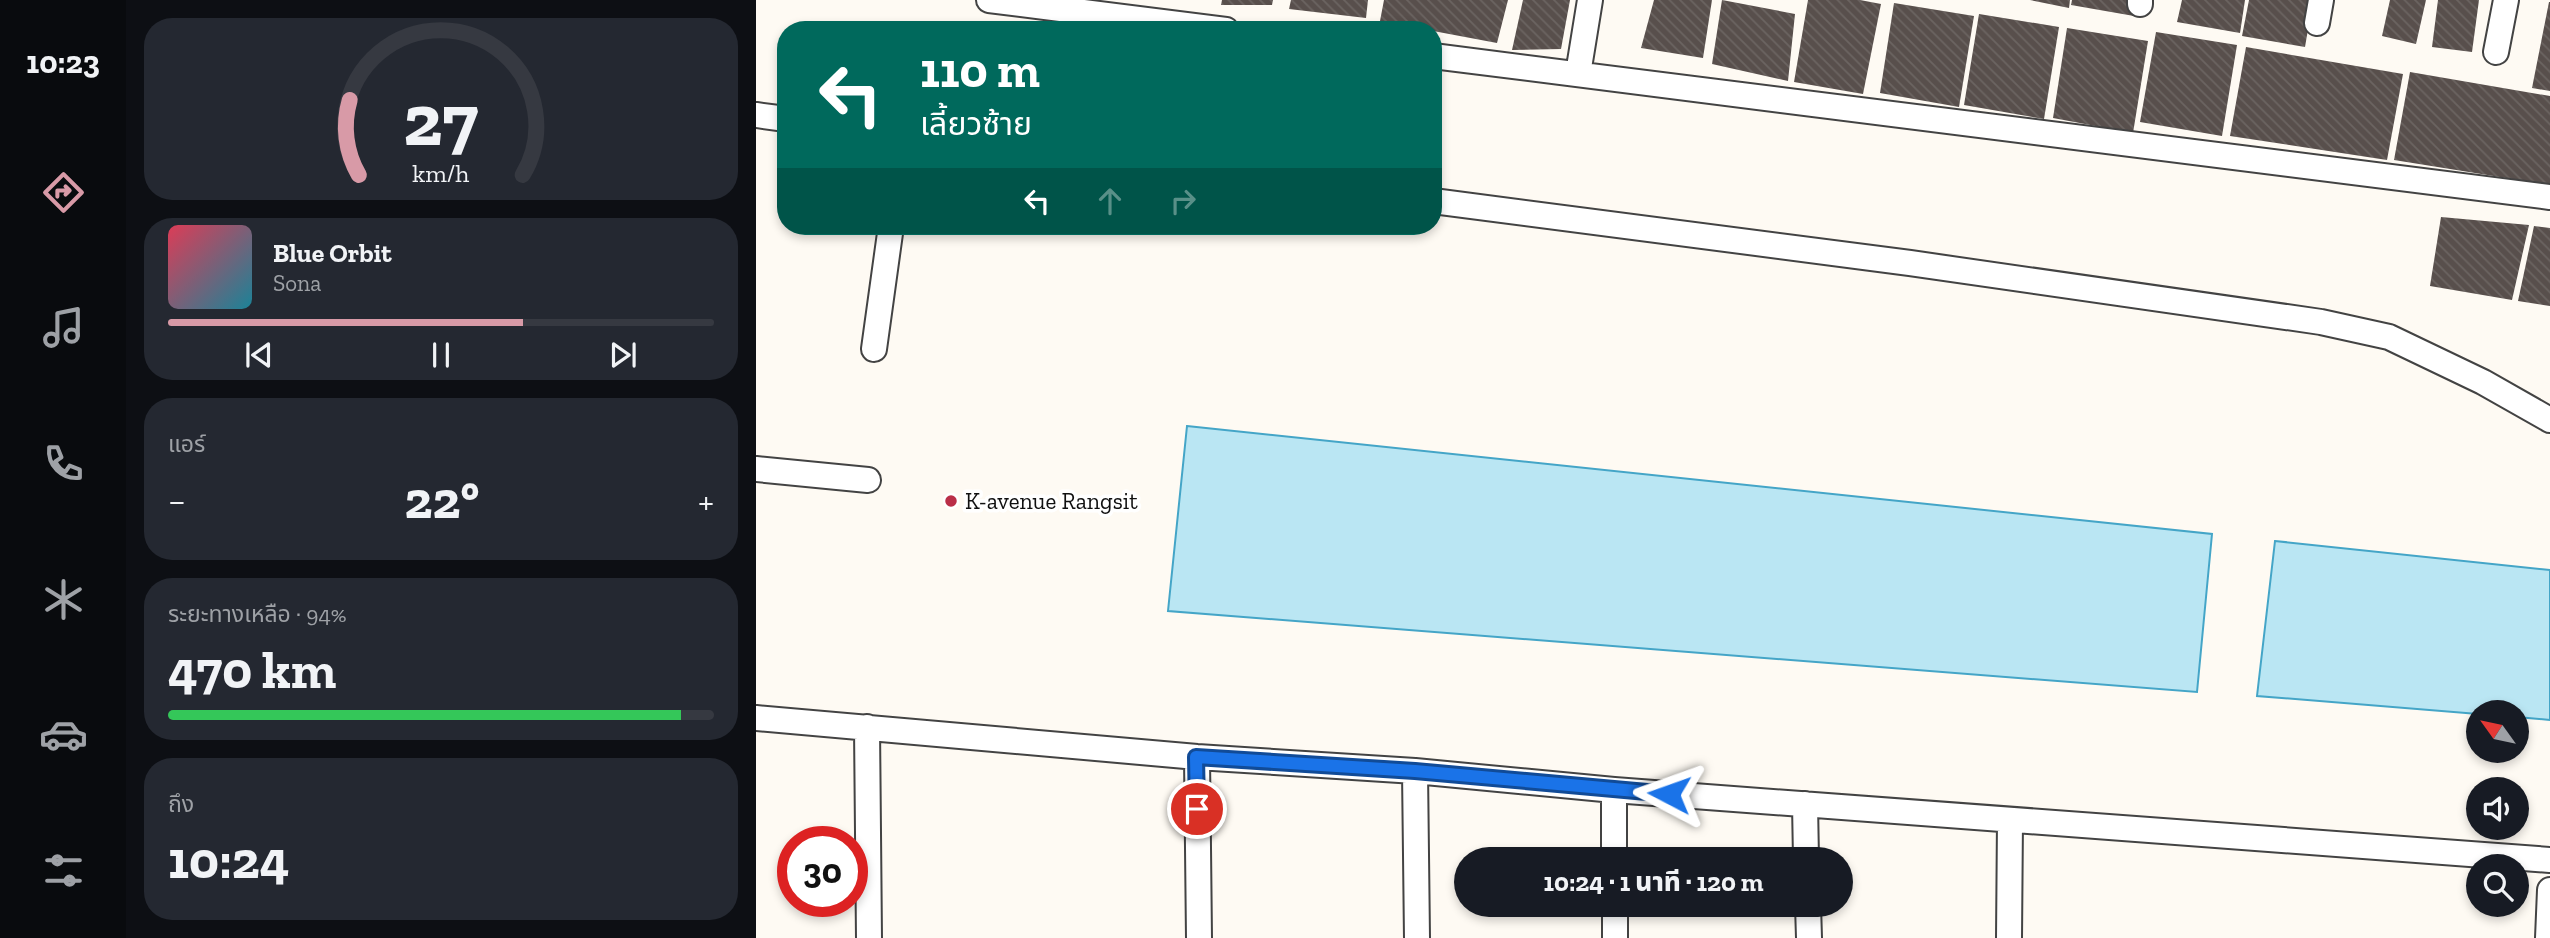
<!DOCTYPE html>
<html lang="th">
<meta charset="utf-8">
<style>
body{margin:0;font-family:"Zilla Slab","Noto Sans Thai",serif;background:#242831;color:#f1f3f6;height:100vh;display:flex;flex-direction:column;font-size:26px;white-space:nowrap}
*{box-sizing:border-box;margin:0}
p{font-size:23px;color:#9ea1a6}
.icon{flex:none;width:38px;height:38px;fill:none;stroke:currentColor;stroke-width:2;stroke-linecap:round;stroke-linejoin:round}
.map{position:relative;flex:1;overflow:hidden}
.sheet{display:flex;flex-direction:column;gap:18px;padding:18px;background:#0d0f14;width:630px}
.sheet>*{flex:none}
.banner{position:absolute;left:21px;top:21px;width:665px;height:214px;border-radius:28px;box-shadow:0 4px 10px #0003;background:#00695c;color:#fff;overflow:hidden}
.needle{width:46px;rotate:303deg}
.controls{position:absolute;left:1710px;top:700px;display:grid;gap:14px}
.controls a{display:grid;place-items:center;width:63px;height:63px;border-radius:50%;background:#171b24;box-shadow:0 4px 10px #0003;font-size:35px}
.speed{position:absolute;left:21px;top:826px;display:flex;gap:14px;font-size:35px;font-weight:700;text-align:center}
.speed>*{display:grid;place-content:center;width:91px;height:91px;border-radius:50%;background:#171b24;box-shadow:0 4px 10px #0003;line-height:1}
.speed .limit{border:10px solid #d22;background:#fff;color:#111}
.pin{position:absolute;display:grid;place-items:center;width:60px;height:60px;color:#fff;margin:-30px;border:4px solid #fff;border-radius:50%;box-shadow:0 2px 7px #0007}
.me{position:absolute;width:77px;margin:-38px;rotate:274deg;stroke-linejoin:round;filter:drop-shadow(0 0 5px #0008)}
.turn{display:flex;align-items:center;gap:24px;height:147px;padding:0 28px;font-size:32px}
.turn .icon{width:91px;height:91px;stroke-width:2.5}
.turn b{display:block;font-size:49px;line-height:60px}
.lanes{display:flex;align-items:center;height:66px;padding:0 28px;background:#0003;justify-content:center;gap:35px;direction:ltr}
.lanes .off{opacity:.35}
.big{font-size:52px;font-weight:800;line-height:1.1}
.sheet .widget{flex:1;display:flex;flex-direction:column;justify-content:center;gap:10px;min-width:0;padding:0 24px;border-radius:28px;background:#242831}
.sheet .dial{align-items:center;gap:0}
.dial svg{height:182px;overflow:visible;fill:none;stroke:#363941;stroke-width:7;stroke-linecap:round;text-anchor:middle}
.dial text{fill:#f1f3f6;stroke:none}
.song{display:flex;align-items:center;gap:21px}
.cover{width:84px;height:84px;border-radius:10px;background:linear-gradient(135deg,hsl(350 70% 55%),hsl(190 70% 35%))}
.played{height:7px;border-radius:4px;background:linear-gradient(90deg,#d89aa7 65%,#363941 65%)}
.keys{display:flex;justify-content:space-around;direction:ltr}
.heat{display:flex;justify-content:space-between;align-items:center;font-size:38px;direction:ltr}
.charge{height:10px;border-radius:5px;background:linear-gradient(90deg,#34c759 94%,#363941 0)}
.trip{position:absolute;left:698px;top:847px;width:399px;height:70px;border-radius:35px;background:#171b24;box-shadow:0 4px 10px #0003;font-weight:800;line-height:70px;text-align:center}
main{display:flex;flex:1;min-height:0}
.dock{display:flex;flex-direction:column;width:126px;justify-content:space-around;align-items:center;background:#090b0e;color:#9ea1a6}
.dock .icon{width:49px;height:49px}
.dock .on{color:#d89aa7}
.dock b{font-size:32px;color:#f1f3f6}
.map>svg:first-child{display:block}
.water{fill:#bae6f3;stroke:#44a5c7;stroke-width:2}
.building{fill:url(#building-back-hatch)}
.lines{fill:none;stroke-linecap:round;stroke-linejoin:round}
.street-casing{stroke:#434343;stroke-width:28}
.street{stroke:#fff;stroke-width:24}
.route-casing{stroke:#114b97;stroke-width:18}
.route{stroke:#1a73e8;stroke-width:12}
.poi-dot{fill:#ba2e47;stroke:#fff;stroke-width:2.5}
.labels{text-anchor:middle;dominant-baseline:central;stroke-width:7;stroke-linejoin:round;paint-order:stroke}
.poi-label{font-size:23px;fill:#101010;stroke:#fff;text-anchor:start}
</style>
<main>
<nav class="dock">
<b>10:23</b>
<svg class="icon on" aria-label="directions" viewBox="0 0 24 24"><path d="M12 3l9 9-9 9-9-9zM9 14v-3h6M13 9l2 2-2 2"/></svg>
<svg class="icon" aria-label="music" viewBox="0 0 24 24"><path d="M9 18V5l10-2v13"/><circle cx="6" cy="18" r="3"/><circle cx="16" cy="16" r="3"/></svg>
<svg class="icon" aria-label="phone" viewBox="0 0 24 24"><path d="M5 4h4l2 5-3 2q2 4 5 5l2-3 5 2v4C11 20 4 13 5 4z"/></svg>
<svg class="icon" aria-label="climate" viewBox="0 0 24 24"><path d="M12 3v18M4 7l16 10M4 17L20 7"/></svg>
<svg class="icon" aria-label="car" viewBox="0 0 24 24"><path d="M5 17H2v-5l4-1 3-4h7l3 4 3 1v5h-3M9 17h6M6 11h13"/><circle cx="7" cy="17" r="2"/><circle cx="17" cy="17" r="2"/></svg>
<svg class="icon" aria-label="filters" viewBox="0 0 24 24"><path d="M4 7h16M4 17h16"/><circle cx="9" cy="7" r="2"/><circle cx="15" cy="17" r="2"/></svg>
</nav>
<section class="sheet">
<div class="widget dial"><svg viewBox="0 0 100 80">
<path d="M14 69A42 42 0 1 1 86 69"/>
<path d="M14 69A42 42 0 0 1 10 36" stroke="#d89aa7"/>
<text x="50" y="56" font-size="32" font-weight="700">27</text>
<text x="50" y="72" font-size="11">km/h</text>
</svg></div>
<div class="widget">
<div class="song"><i class="cover"></i><div><b>Blue Orbit</b><p>Sona</p></div></div>
<div class="played"></div>
<div class="keys"><svg class="icon" aria-label="previous" viewBox="0 0 24 24"><path d="M18 5L8 12l10 7zM5 5v14"/></svg><svg class="icon" aria-label="pause" viewBox="0 0 24 24"><path d="M8 5v14M16 5v14"/></svg><svg class="icon" aria-label="next" viewBox="0 0 24 24"><path d="M6 5l10 7-10 7zM19 5v14"/></svg></div>
</div>
<div class="widget"><p>แอร์</p>
<div class="heat"><a>−</a><b class="big">22°</b><a>+</a></div>
</div>
<div class="widget"><p>ระยะทางเหลือ · 94%</p><b class="big">470 km</b><div class="charge"></div></div>
<div class="widget"><p>ถึง</p><b class="big">10:24</b></div>
</section>
<div class="map">
<svg width="1794" height="938" viewBox="0 0 1794 938">
<defs>
<pattern id="building-back-hatch" width="6" height="6" patternUnits="userSpaceOnUse" patternTransform="scale(1.75)"><rect width="6" height="6" fill="#584f4c"/><path d="M-1 5l2 2M0 0l6 6M5-1l2 2" fill="none" stroke="#6b6461"/></pattern>
</defs>
<rect width="100%" height="100%" fill="#fefaf3"/>
<!-- water -->
<path class="water" d="M431 426 1456 534 1441 692 412 611Z
M1519 541 1794 570V720L1761 717 1760 712 1722 714 1501 696Z"/>
<!-- building -->
<path class="building" d="M466 0H517L516 5H465Z
M535 0H612L610 18 533 9Z
M628 0H752L741 43 624 21Z
M767 0H814L805 49 756 50Z
M898 0H956L947 58 885 48Z
M966 0 1039 14 1032 81 956 64Z
M1052 0H1104L1125 4 1107 94 1038 82Z
M1274 0H1314L1313 8Z
M1316 0H1380L1378 16 1315 5Z
M1426 0H1489L1484 33 1421 22Z
M1493 0H1557L1549 47 1486 36Z
M1634 0H1670L1660 44 1626 36Z
M1682 0H1723L1716 52 1676 47Z
M1793 2H1794V91L1776 88Z
M1138 3 1218 16 1203 107 1124 93Z
M1223 14 1303 27 1288 119 1208 105Z
M1311 28 1392 41 1377 133 1297 118Z
M1400 32 1481 45 1466 136 1384 122Z
M1490 47 1647 74 1631 160 1474 136Z
M1654 72 1794 96V185L1638 160Z
M1685 217 1773 225 1756 300 1674 286Z
M1778 226 1794 228V306L1762 301Z"/>
<g class="lines">
<defs>
<path id="street" d="M233 0 470 30
M1384 4V0
M1561 23 1565 0
M1740 52 1750 0
M677 56 1794 197
M822 74 834 0
M0 115 30 119
M677 201 1154 263 1565 322 1633 337 1727 382 1794 420
M118 349 135 226
M0 469 112 480
M0 718 441 757 659 771 858 790 1794 860
M111 727 113 938
M441 757 443 938
M659 771 661 938
M858 790V859
M1049 804 1050 859
M859 905V938
M1052 905 1053 938
M1253 938 1254 820
M1792 938 1794 890"/>
</defs>
<!-- street casing -->
<use href="#street" class="street-casing"/>
<!-- street -->
<use href="#street" class="street"/>
</g>
<g class="lines">
<defs>
<path id="route" d="M441 809 440 757 659 771 913 794"/>
</defs>
<!-- route casing -->
<use href="#route" class="route-casing"/>
<!-- route -->
<use href="#route" class="route"/>
</g>
<!-- markers -->
<circle class="poi-dot" cx="195" cy="501" r="7"/>
<g class="labels">
<!-- poi labels -->
<g class="poi-label">
<text x="209" y="501">K-avenue Rangsit</text>
</g>
</g>
</svg>
<div class="controls">
<a><svg class="needle" viewBox="-14 -14 28 28"><path d="M0-13l5 13h-10z" fill="#e53935"/><path d="M0 13l5-13h-10z" fill="#9ea1a6"/></svg></a>
<a><svg class="icon" aria-label="sound" viewBox="0 0 24 24"><path d="M4 9h4l5-4v14l-5-4H4zM17 9q2 3 0 6"/></svg></a>
<a><svg class="icon" aria-label="search" viewBox="0 0 24 24"><circle cx="10" cy="10" r="6"/><path d="M15 15l6 6"/></svg></a>
</div>
<div class="speed"><div class="limit">30</div></div>
<div class="pin" style="left:441px;top:809px;background:#d93025"><svg class="icon" aria-label="arrive" viewBox="0 0 24 24"><path d="M6 21V4h12l-3 4 3 4H6"/></svg></div>
<svg class="me" style="left:913px;top:794px" viewBox="-20 -20 40 40"><path d="M0-17L14 15 0 8-14 15z" fill="#1a73e8" stroke="#fff" stroke-width="4"/></svg>
<div class="trip">10:24 · 1 นาที · 120 m</div>
<div class="banner">
<div class="turn"><svg class="icon" aria-label="left" viewBox="0 0 24 24"><path d="M17 20v-9H6M10 6l-5 5 5 5"/></svg><div><b>110 m</b>เลี้ยวซ้าย</div></div>
<div class="lanes"><svg class="icon" aria-label="left" viewBox="0 0 24 24"><path d="M17 20v-9H6M10 6l-5 5 5 5"/></svg><svg class="icon off" aria-label="ahead" viewBox="0 0 24 24"><path d="M12 20V5M6 11l6-6 6 6"/></svg><svg class="icon off" aria-label="right" viewBox="0 0 24 24"><path d="M7 20v-9h11M14 6l5 5-5 5"/></svg></div>
</div>
</div>
</main>
